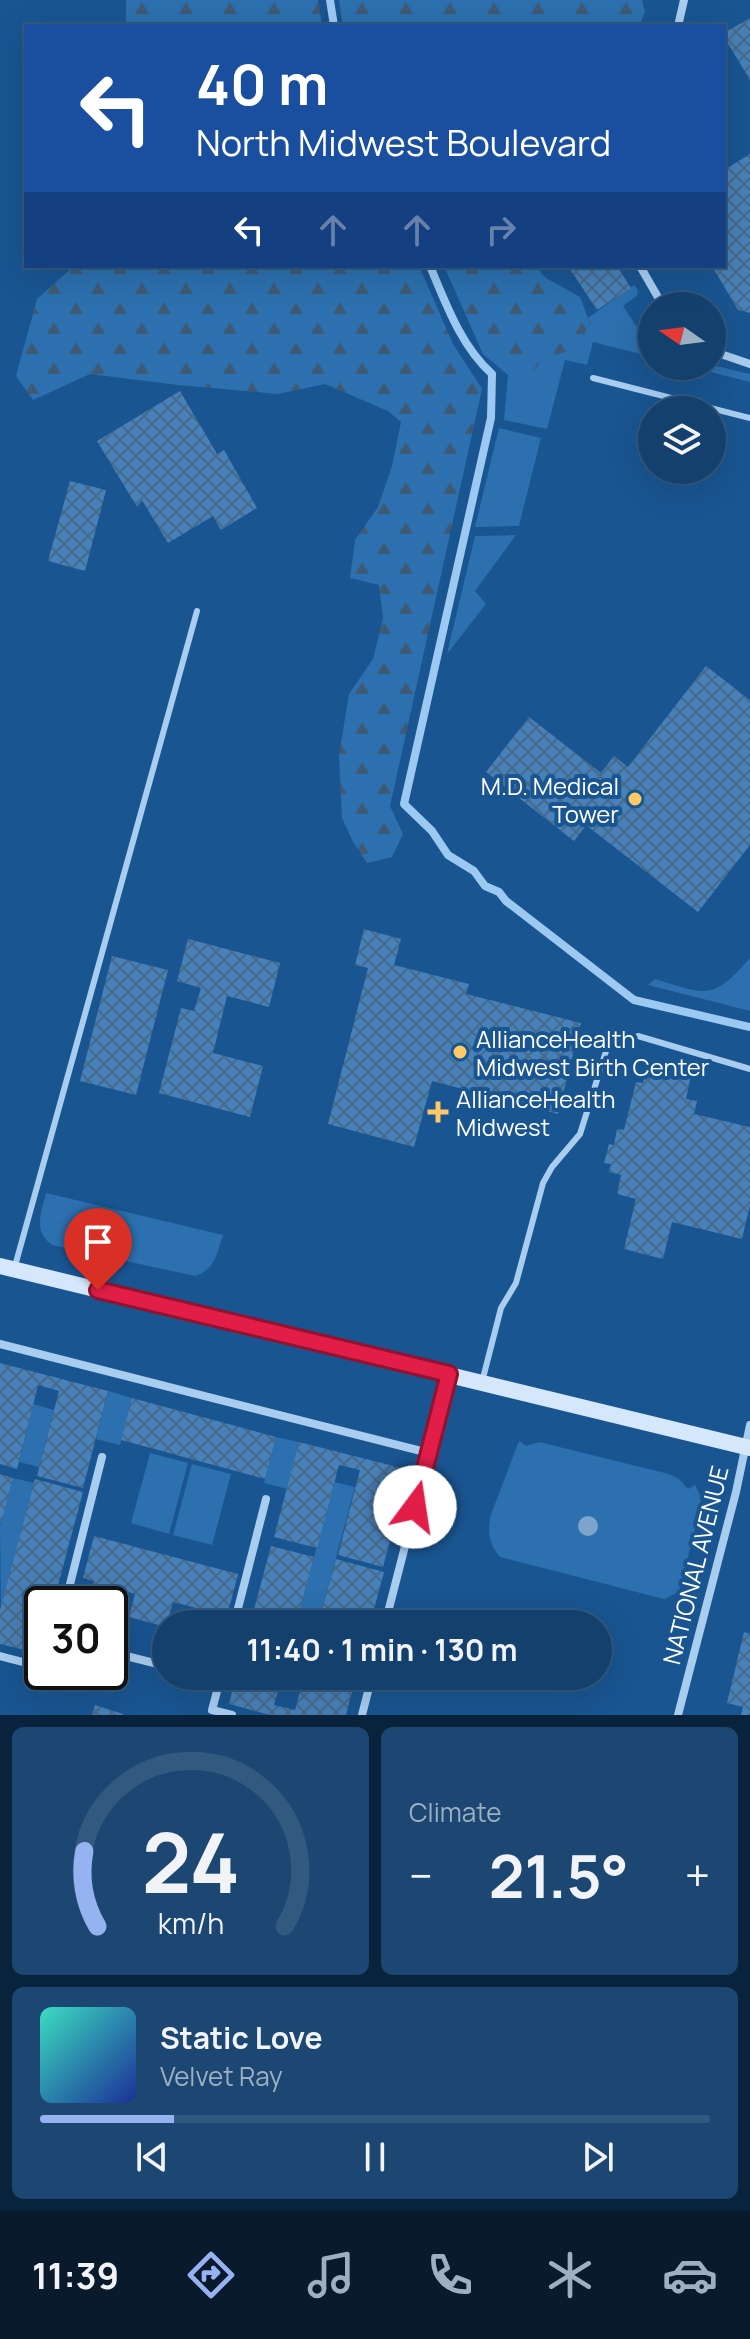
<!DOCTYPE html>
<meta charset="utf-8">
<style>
body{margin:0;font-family:Manrope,sans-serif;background:#1c4772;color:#f1f3f6;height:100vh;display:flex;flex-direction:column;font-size:30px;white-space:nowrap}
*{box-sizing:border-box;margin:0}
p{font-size:26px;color:#9dafc2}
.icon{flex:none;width:44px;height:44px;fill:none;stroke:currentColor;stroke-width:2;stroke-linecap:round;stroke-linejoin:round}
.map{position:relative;height:1715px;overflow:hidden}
.details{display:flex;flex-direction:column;gap:12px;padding:12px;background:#0a233c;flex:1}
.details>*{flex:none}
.guide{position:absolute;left:24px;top:24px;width:702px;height:244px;border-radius:0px;box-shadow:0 8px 32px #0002,0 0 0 2px #325980;background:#1a4fa0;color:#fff;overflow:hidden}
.needle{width:52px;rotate:284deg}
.fabs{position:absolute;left:638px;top:292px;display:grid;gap:16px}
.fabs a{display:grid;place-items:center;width:88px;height:88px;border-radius:50%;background:#13406d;box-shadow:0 8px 32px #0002,0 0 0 2px #325980;font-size:40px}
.speed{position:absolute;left:24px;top:1586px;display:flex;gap:16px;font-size:40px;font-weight:700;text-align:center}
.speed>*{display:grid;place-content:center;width:104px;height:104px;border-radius:50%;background:#13406d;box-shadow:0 8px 32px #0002,0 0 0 2px #325980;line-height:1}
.speed .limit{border:4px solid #111;border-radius:12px;background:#fff;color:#111}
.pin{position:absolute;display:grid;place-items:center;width:68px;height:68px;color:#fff;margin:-82px -34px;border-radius:50% 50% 50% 0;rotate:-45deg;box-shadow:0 0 8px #0007}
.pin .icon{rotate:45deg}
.me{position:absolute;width:88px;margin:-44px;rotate:14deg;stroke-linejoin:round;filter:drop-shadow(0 0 6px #0008)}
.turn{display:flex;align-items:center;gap:28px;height:168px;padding:0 40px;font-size:36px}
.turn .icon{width:104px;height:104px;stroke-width:2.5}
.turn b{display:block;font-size:56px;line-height:68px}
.lanes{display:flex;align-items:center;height:76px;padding:0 40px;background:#0003;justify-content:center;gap:40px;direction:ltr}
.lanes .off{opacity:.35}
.big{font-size:60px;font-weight:700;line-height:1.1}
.details .tile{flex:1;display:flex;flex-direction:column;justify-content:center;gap:12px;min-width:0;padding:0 28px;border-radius:12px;background:#1c4772}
.details .dial{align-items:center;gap:0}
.dial svg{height:208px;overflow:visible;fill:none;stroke:#325980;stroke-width:7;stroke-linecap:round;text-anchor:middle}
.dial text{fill:#f1f3f6;stroke:none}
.song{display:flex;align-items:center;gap:24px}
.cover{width:96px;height:96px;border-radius:12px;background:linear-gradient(135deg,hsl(170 70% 55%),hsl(230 70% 35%))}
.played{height:8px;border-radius:4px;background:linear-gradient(90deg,#95b2f1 20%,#325980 20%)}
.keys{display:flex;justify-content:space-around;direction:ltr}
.heat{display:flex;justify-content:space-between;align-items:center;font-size:44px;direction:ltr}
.details .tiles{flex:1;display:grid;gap:12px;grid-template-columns:1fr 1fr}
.tile:last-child{grid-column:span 2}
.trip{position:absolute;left:152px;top:1610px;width:460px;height:80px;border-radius:40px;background:#13406d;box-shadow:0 8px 32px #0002,0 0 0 2px #325980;font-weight:700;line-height:80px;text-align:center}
.tab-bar{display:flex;height:128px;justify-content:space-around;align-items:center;background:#081a2c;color:#9dafc2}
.tab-bar .icon{width:56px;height:56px}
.tab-bar .current{color:#95b2f1}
.tab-bar b{font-size:36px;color:#f1f3f6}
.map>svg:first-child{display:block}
.grass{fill:#2c70af}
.forest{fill:url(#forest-firs)}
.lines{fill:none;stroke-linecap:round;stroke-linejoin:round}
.stream{stroke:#9bc9f1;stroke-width:8}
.building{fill:url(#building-cross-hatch)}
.service{stroke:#a8cdef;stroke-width:6}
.minor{stroke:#a8cdef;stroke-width:8}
.secondary{stroke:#d5e8fb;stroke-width:16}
.tree{fill:#7da4cb}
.route-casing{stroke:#92132f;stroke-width:20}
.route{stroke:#e11d48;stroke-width:14}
.poi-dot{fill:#ffc966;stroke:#195591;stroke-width:3}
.labels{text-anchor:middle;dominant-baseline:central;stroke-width:8;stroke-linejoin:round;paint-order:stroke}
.poi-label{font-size:24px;fill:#fff;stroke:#195591;text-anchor:start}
.street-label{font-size:24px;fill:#fff;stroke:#195591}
</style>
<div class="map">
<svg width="750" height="1715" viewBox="0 0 750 1715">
<defs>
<pattern id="forest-firs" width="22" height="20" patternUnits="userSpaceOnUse" patternTransform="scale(2)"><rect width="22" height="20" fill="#2c70af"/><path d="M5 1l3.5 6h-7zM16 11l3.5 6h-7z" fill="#3f5a74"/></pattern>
<pattern id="building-cross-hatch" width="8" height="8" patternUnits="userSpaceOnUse" patternTransform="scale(2)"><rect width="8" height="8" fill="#4681ba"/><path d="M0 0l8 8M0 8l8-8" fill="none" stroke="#496988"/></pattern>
</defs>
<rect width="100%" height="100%" fill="#195591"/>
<!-- grass -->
<path class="grass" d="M634 285 638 290 637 296 623 306 648 344 652 343V357L593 342 587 365 565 360 547 429 504 420 508 375 521 385 543 359 576 348 590 324 588 318Z
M712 365 750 374V382L687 366Z
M499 428 541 438 519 526 475 527Z
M516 535 475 591 486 604 447 654 475 536Z
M750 958V1011L648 985 655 979C708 995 712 1001 750 958Z
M46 1193 223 1235C217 1253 215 1270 195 1276L52 1245C33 1231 41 1214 46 1193Z
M108 1391 132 1398 120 1445 96 1439Z
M33 1404 54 1410 39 1467 19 1462Z
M276 1437 299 1442 287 1489 264 1483Z
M519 1441 526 1446 539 1442 669 1474 679 1479 688 1489 695 1485 701 1497 699 1514 679 1592 664 1599 500 1557C489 1544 488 1534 490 1517Z
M150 1453 188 1463 169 1534 131 1523Z
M192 1464 231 1474 212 1545 173 1535Z
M13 1478 34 1483 1 1607 0 1527Z
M334 1482 355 1487 318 1624H296Z"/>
<!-- forest -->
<path class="forest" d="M126 0H318L322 26H126Z
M339 0H642L645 12 639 26H343Z
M74 266H419L453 344 482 389 390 806 403 834 392 857 367 863 353 842 342 818 339 755 349 694 373 659 383 618 379 585 350 578 355 540 378 507 392 466 401 422 388 411 325 384 278 394 178 385 90 374 33 400 16 376 37 299Z
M444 266H535L546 278 580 297 590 324 576 348 543 359 521 386 483 354Z"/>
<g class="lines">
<!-- stream -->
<path class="stream" d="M330 0 334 26
M430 266C446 304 461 346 492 374L491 418 404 804 432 831 448 855 474 871 485 886 499 892 506 901 634 1000 750 1027"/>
</g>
<!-- building -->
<path class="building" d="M750 18V80L724 37V33Z
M750 154V313L738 310 712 266H724V170Z
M568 266H617L631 288 597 310Z
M180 391 217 454 224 450 257 508 221 530 213 516 168 543 142 500 137 507 97 441Z
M70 481 106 490 85 571 48 561Z
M706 666 750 700V845L698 912 586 825 574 841 486 772 529 717 601 773 614 756 628 767Z
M364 929 401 939 394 965 469 984 466 994 581 1023 558 1114 432 1081 414 1147 328 1124 368 968 355 965Z
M188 939 280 963 269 1007 227 996 213 1053 263 1066 250 1117 159 1093 181 1008 194 1011 201 988 177 981Z
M112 956 168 970 136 1095 80 1081Z
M649 1060 692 1070 686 1099 697 1101 694 1114 750 1127V1205L742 1239 672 1222 663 1259 624 1249 636 1199 617 1194 621 1175 609 1172 611 1164 604 1163 609 1144 614 1145 617 1129 624 1130 636 1082 643 1083Z
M0 1363 108 1391 83 1488 37 1476 59 1391 38 1385 17 1469 0 1464Z
M132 1398 276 1437 265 1479 121 1440Z
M299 1442 409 1470 383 1567 338 1555 360 1470 339 1465 317 1548 274 1537Z
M0 1474 13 1478 1 1523H0Z
M35 1479 83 1492 53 1604H42L40 1654 0 1644V1610Z
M94 1536 238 1574 227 1616 173 1602 166 1627 129 1617 135 1594 122 1590 115 1615 110 1614V1604H88L94 1581 83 1578Z
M271 1546 314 1557 296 1624H250Z
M336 1559 384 1572 370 1624H318Z
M744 1632 750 1634V1715H741L743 1707 727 1703Z
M236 1676H282L274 1705 295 1710 304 1676H356L346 1715H270L229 1704Z
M95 1705 123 1714V1715H92Z"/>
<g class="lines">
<!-- service -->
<path class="service" d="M593 378 750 418
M15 1266 197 611
M482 1382 501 1308 516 1283 543 1183 552 1167 580 1134 607 1048 638 1036 750 1069"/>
<!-- minor -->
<path class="minor" d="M678 26 684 0
M640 266 663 306
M712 351 750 364
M0 1344 429 1453 385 1624
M429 1453 449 1374
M65 1604 102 1457
M234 1624 266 1499
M110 1652 166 1666
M0 1656 42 1667
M205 1676 220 1680 212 1710 232 1715
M362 1715 372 1676
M678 1715 736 1492 750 1425"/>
<!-- secondary -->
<path class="secondary" d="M0 1266 750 1448"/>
</g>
<!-- trees -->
<circle class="tree" cx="588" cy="1526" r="10"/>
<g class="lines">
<defs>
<path id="route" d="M98 1290 449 1374 415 1507"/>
</defs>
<!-- route casing -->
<use href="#route" class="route-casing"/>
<!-- route -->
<use href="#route" class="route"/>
</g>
<!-- markers -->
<g class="poi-dot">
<circle cx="635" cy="799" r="8"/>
<circle cx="460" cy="1052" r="8"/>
<path d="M434 1100h8v8h8v8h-8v8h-8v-8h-8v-8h8z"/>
</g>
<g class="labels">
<!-- poi labels -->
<g class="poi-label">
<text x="619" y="785" text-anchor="end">M.D. Medical<tspan x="619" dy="28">Tower</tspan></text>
<text x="476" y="1038">AllianceHealth<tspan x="476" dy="28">Midwest Birth Center</tspan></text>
<text x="456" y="1098">AllianceHealth<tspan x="456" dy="28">Midwest</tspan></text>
</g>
<!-- street labels -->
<g class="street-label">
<text transform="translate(695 1565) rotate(-76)">NATIONAL AVENUE</text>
</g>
</g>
</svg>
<div class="fabs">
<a><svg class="needle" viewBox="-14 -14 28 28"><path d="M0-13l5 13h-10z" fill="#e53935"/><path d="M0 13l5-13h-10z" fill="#9dafc2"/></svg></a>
<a><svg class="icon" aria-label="layers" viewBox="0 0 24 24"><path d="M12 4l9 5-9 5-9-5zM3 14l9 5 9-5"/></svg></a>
</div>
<div class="speed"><div class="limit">30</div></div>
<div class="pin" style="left:98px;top:1290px;background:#d93025"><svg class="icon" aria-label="arrive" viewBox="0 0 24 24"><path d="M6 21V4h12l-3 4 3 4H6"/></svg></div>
<svg class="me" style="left:415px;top:1507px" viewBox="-20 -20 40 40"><circle r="19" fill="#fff"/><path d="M0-13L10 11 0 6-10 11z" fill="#e11d48"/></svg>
<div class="trip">11:40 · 1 min · 130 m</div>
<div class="guide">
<div class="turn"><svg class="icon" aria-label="left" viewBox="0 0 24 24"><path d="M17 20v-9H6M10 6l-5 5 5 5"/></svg><div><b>40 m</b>North Midwest Boulevard</div></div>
<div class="lanes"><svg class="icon" aria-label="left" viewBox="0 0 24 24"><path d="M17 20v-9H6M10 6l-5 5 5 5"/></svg><svg class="icon off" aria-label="ahead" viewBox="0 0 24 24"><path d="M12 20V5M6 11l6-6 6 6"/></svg><svg class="icon off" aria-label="ahead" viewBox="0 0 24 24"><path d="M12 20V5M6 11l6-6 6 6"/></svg><svg class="icon off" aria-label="right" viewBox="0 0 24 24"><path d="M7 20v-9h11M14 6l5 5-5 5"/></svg></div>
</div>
</div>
<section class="details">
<div class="tiles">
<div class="tile dial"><svg viewBox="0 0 100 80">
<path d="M14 69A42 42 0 1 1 86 69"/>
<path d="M14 69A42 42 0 0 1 9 40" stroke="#95b2f1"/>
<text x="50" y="56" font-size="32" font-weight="700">24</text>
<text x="50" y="72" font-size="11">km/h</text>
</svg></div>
<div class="tile"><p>Climate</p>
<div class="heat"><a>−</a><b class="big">21.5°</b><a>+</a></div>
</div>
<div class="tile">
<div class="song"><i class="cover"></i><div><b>Static Love</b><p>Velvet Ray</p></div></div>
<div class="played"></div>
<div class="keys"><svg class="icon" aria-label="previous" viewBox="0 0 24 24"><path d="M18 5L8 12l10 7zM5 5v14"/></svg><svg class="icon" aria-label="pause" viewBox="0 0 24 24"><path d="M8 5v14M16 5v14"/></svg><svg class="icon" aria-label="next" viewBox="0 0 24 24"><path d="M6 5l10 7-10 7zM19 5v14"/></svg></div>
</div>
</div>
</section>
<nav class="tab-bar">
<b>11:39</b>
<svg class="icon current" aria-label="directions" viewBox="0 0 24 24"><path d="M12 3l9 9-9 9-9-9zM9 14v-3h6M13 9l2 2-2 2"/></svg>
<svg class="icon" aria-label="music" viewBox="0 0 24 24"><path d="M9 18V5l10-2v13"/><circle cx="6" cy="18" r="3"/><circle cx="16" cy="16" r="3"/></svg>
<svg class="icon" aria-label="phone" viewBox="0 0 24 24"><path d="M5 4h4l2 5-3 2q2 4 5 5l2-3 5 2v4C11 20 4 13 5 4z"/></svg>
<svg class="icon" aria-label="climate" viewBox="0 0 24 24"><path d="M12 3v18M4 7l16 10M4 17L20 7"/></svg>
<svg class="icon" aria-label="car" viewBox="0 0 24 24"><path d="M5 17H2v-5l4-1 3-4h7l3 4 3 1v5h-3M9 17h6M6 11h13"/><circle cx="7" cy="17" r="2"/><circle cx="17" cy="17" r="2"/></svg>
</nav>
